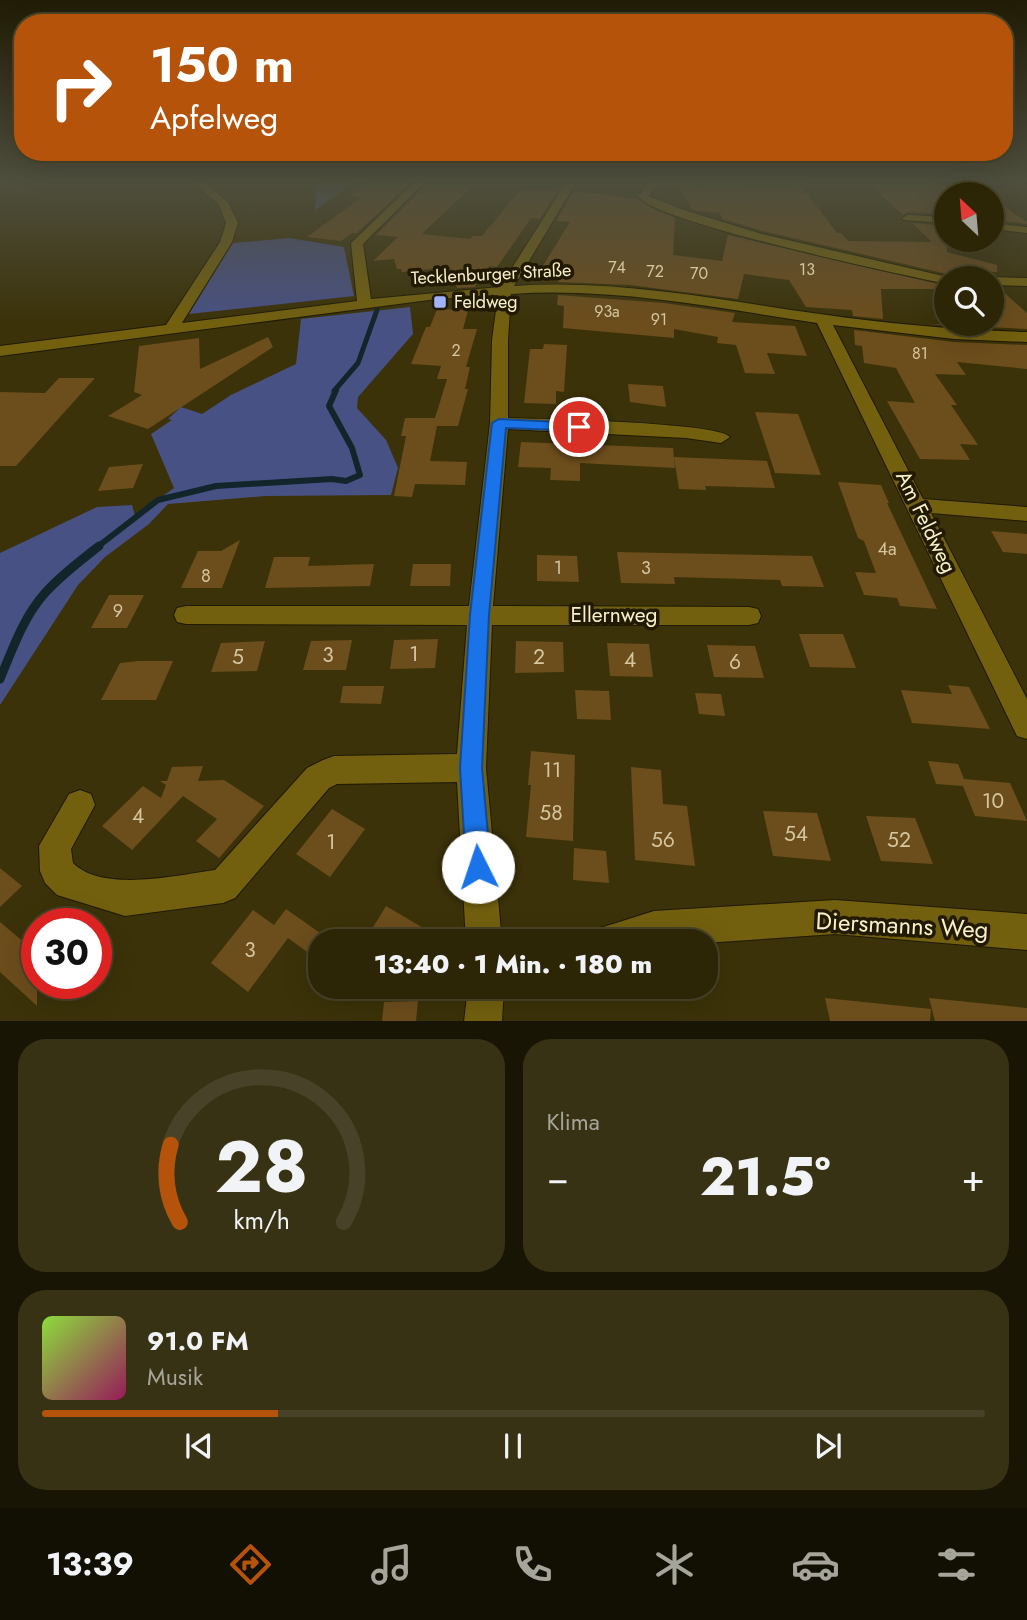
<!DOCTYPE html>
<html lang="de">
<meta charset="utf-8">
<style>
body{margin:0;font-family:Jost,sans-serif;background:#383215;color:#f1f3f6;height:100vh;display:flex;flex-direction:column;font-size:26px;white-space:nowrap}
*{box-sizing:border-box;margin:0}
p{font-size:23px;color:#a6a59b}
.icon{flex:none;width:38px;height:38px;fill:none;stroke:currentColor;stroke-width:2;stroke-linecap:round;stroke-linejoin:round}
.map{position:relative;height:1021px;overflow:hidden}
.panel{display:flex;flex-direction:column;gap:18px;padding:18px;background:#181504;flex:1}
.panel>*{flex:none}
.hud{position:absolute;left:14px;top:14px;width:999px;height:147px;border-radius:28px;box-shadow:0 7px 28px #0002,0 0 0 2px #484328;background:#b45309;color:#fff;overflow:hidden}
.needle{width:46px;rotate:334deg}
.buttons{position:absolute;left:934px;top:182px;display:grid;gap:14px}
.buttons a{display:grid;place-items:center;width:70px;height:70px;border-radius:50%;background:#2c2607;box-shadow:0 7px 28px #0002,0 0 0 2px #484328;font-size:35px}
.speed{position:absolute;left:21px;top:908px;display:flex;gap:14px;font-size:35px;font-weight:700;text-align:center}
.speed>*{display:grid;place-content:center;width:91px;height:91px;border-radius:50%;background:#2c2607;box-shadow:0 7px 28px #0002,0 0 0 2px #484328;line-height:1}
.speed .limit{border:10px solid #d22;background:#fff;color:#111}
.pin{position:absolute;display:grid;place-items:center;width:60px;height:60px;color:#fff;margin:-30px;border:4px solid #fff;border-radius:50%;box-shadow:0 2px 7px #0007}
.me{position:absolute;width:77px;margin:-38px;rotate:356deg;stroke-linejoin:round;filter:drop-shadow(0 0 5px #0008)}
.turn{display:flex;align-items:center;gap:24px;height:147px;padding:0 21px;font-size:32px}
.turn .icon{width:91px;height:91px;stroke-width:2.5}
.turn b{display:block;font-size:49px;line-height:60px}
.big{font-size:52px;font-weight:800;line-height:1.1}
.panel .card{flex:1;display:flex;flex-direction:column;justify-content:center;gap:10px;min-width:0;padding:0 24px;border-radius:28px;background:#383215}
.panel .dial{align-items:center;gap:0}
.dial svg{height:182px;overflow:visible;fill:none;stroke:#484328;stroke-width:7;stroke-linecap:round;text-anchor:middle}
.dial text{fill:#f1f3f6;stroke:none}
.song{display:flex;align-items:center;gap:21px}
.cover{width:84px;height:84px;border-radius:10px;background:linear-gradient(135deg,hsl(90 70% 55%),hsl(330 70% 35%))}
.played{height:7px;border-radius:4px;background:linear-gradient(90deg,#b45309 25%,#484328 25%)}
.keys{display:flex;justify-content:space-around;direction:ltr}
.heat{display:flex;justify-content:space-between;align-items:center;font-size:38px;direction:ltr}
.panel .tiles{flex:1;display:grid;gap:18px;grid-template-columns:1fr 1fr}
.card:last-child{grid-column:span 2}
.trip{position:absolute;left:308px;top:929px;width:410px;height:70px;border-radius:28px;background:#2c2607;box-shadow:0 7px 28px #0002,0 0 0 2px #484328;font-weight:800;line-height:70px;text-align:center}
.tab-bar{display:flex;height:112px;justify-content:space-around;align-items:center;background:#120f03;color:#a6a59b}
.tab-bar .icon{width:49px;height:49px}
.tab-bar .active{color:#b45309}
.tab-bar b{font-size:32px;color:#f1f3f6}
.map>svg:first-child{display:block}
.green{fill:#485184}
.lines{fill:none;stroke-linecap:round;stroke-linejoin:round}
.stream-far2{stroke:#12252a;stroke-width:5}
.stream-far1{stroke:#12252a;stroke-width:6}
.stream{stroke:#12252a;stroke-width:9}
.building{fill:#6c4d1c}
.minor-casing{stroke:#1f1a04;stroke-width:2}
.minor{fill:#72600f;fill-rule:evenodd}
.route{fill:#1a73e8;stroke:#114b97;stroke-width:2}
.poi-dot{fill:#a3b2fd;stroke:#211900;stroke-width:2.5}
.labels{text-anchor:middle;dominant-baseline:central;stroke-width:7;stroke-linejoin:round;paint-order:stroke}
.far-number-label{font-size:16px;fill:#d5c69f}
.far-street-label{font-size:18px;fill:#f8efcb;stroke:#211900}
.far-poi-label{font-size:18px;fill:#f8efcb;stroke:#211900;text-anchor:start}
.number-label{font-size:18px;fill:#d5c69f}
.street-label{font-size:21px;fill:#f8efcb;stroke:#211900}
.near-number-label{font-size:21px;fill:#d5c69f}
.near-street-label{font-size:24px;fill:#f8efcb;stroke:#211900}
</style>
<div class="map">
<svg width="1027" height="1022" viewBox="0 0 1027 1022">
<rect width="100%" height="100%" fill="#3b3209"/>
<!-- green -->
<path class="green" d="M316 180H358L315 210Z
M289 238 344 247 354 296 189 314 233 243Z
M410 307 413 334 358 397 357 408 386 440 398 468 391 495 265 496 168 504 149 524 105 557 78 585 0 705V553L97 507 132 505 135 516 174 488 151 434 172 420 168 419 181 407 202 414 231 395 296 364 301 319Z"/>
<g class="lines">
<!-- stream-far2 -->
<path class="stream-far2" d="M334 391 358 363 377 310"/>
<!-- stream-far1 -->
<path class="stream-far1" d="M96 548 158 500 216 486 332 479 346 481 360 475 352 448 329 406 336 390"/>
<!-- stream -->
<path class="stream" d="M0 679C12 650 24 616 45 593 61 575 80 561 99 546"/>
</g>
<!-- building -->
<path class="building" d="M377 180 412 181 357 233H352L341 241 307 237 362 197 351 195Z
M428 183 470 188 422 234 470 239 473 236H482L520 190H558L540 219 531 218 497 267 488 266 494 279 477 281 475 287 457 288 450 267 402 272 401 269H397L394 259 373 261 398 237 376 235Z
M874 184H947V214L908 212 903 215 872 186H876Z
M801 186 837 233H841L848 241 932 242 912 223 947 226V252L997 265V272L947 271V274L763 231 722 219 720 213 693 210 678 187Z
M574 191 638 199 653 209 675 218 673 255 722 261 728 235 947 286V289H881L883 319 853 316 852 310 806 307 789 280 744 274 738 299 630 285 558 282 559 275 539 272 570 222 556 221Z
M992 198 1027 222V224L992 220Z
M992 288H999L1027 313V329L928 324H992Z
M558 295 664 303 735 313 732 322 795 326 807 356 767 353 775 374 745 373 736 345 717 343 718 337 674 329V338L563 328 564 306 557 305Z
M471 299 463 329H477L466 367H470L465 389H468L458 426H437L430 461 467 462 465 485 415 484 412 497 394 496 406 436H401L405 418H435L447 379H437L441 366 411 364 426 327H430L437 309 462 310 459 300Z
M854 330 954 342 1027 345V369L957 362 966 375 935 374 957 405H951L978 445 960 444 970 460 920 459 887 401 915 403 896 368 864 363 862 346 855 345Z
M268 337 273 347 148 429 108 416 142 395 134 392 139 346 199 338 200 369Z
M544 344 567 345 564 392 556 391V404L524 403 530 349H543Z
M59 378H95L16 466H0V392L45 393Z
M628 384 663 386 666 407 630 402Z
M755 412 798 414 821 475 775 473Z
M521 442 673 448 675 468 580 463V481L550 480 551 468 518 467Z
M674 457 767 461 775 488 705 486 706 490 679 489Z
M143 464 133 488 98 491 109 467Z
M838 482 881 485 889 503H887L937 609 900 606 897 598 864 595 855 572 876 573 864 541 858 538Z
M991 531 1027 534V554L1003 552Z
M240 540 222 588H181L198 551H221Z
M617 552 812 556 824 587 782 586 780 580 674 577 675 584 621 583Z
M537 555 577 556 579 582 537 581Z
M274 557H310L308 566 374 564 370 586 265 588Z
M413 564H451L450 586H410Z
M109 595H144L127 628H91Z
M799 634H843L856 668 810 667Z
M438 639 435 668 390 669 394 640Z
M352 640 346 670H303L311 641Z
M265 641 257 671 211 672 221 643Z
M516 641 563 642 564 672 515 673Z
M607 643 649 644 653 677 610 676Z
M707 645 755 646 764 678 714 677Z
M138 661H173L156 700H101L120 663Z
M948 685 969 687 990 729 912 723 901 690 952 694Z
M343 686H384L381 704 340 703Z
M575 690 609 691 611 720 577 719Z
M695 693 721 694 725 716 699 714Z
M531 751 575 755 573 841 526 837 531 785H528Z
M928 761 958 764 964 779 1010 783 1027 821 975 816 963 786 936 784Z
M203 766 198 781 224 780 264 806 219 858 196 841 217 819 183 796 132 850 102 826 143 786 161 798 166 785 160 781H167L172 767Z
M631 767 661 770 663 804 687 806 695 866 635 860Z
M332 809 365 829 330 877 296 854Z
M763 811 817 813 831 861 773 856Z
M866 816 915 818 933 864 881 861Z
M574 848 606 851 609 883 573 880Z
M0 868 22 886 0 907Z
M386 906 425 929 418 942H364Z
M286 909 323 935 310 954 288 938 248 992 211 963 253 910 274 925Z
M0 922 26 944 37 933V1006L0 972Z
M825 998 931 1009 930 1021H830Z
M929 998 1027 1008V1021H935Z
M418 1001 416 1021H382L384 1002Z"/>
<g class="lines">
<defs>
<path id="minor" d="M191 180H202L228 202 238 223 232 242 182 323 357 301 351 243 417 180H427L363 244 371 299 500 287 565 184 570 181 575 184 514 286C617 279 719 300 820 314 889 324 958 330 1027 332V342L954 339 833 325 923 499 1027 507V521L931 513 1027 699V739L1017 736 817 323C716 308 614 287 511 294L508 340V418C539 419 718 422 730 437L721 443 686 438 508 429 493 606 749 607 758 609 761 616 758 623 749 625H492L486 768 502 942H466L457 782 337 784 329 788 235 898 223 903 125 916 57 895 45 883 40 871 39 846 69 794 80 790 91 794 95 805 71 849 73 863C103 893 177 875 215 870L307 768 323 760 334 756 457 754 467 625 186 624 177 622 174 615 177 608 186 606H469L490 423 492 340 498 295 437 299 0 356V346L166 325 220 242 226 223 219 205Z
M651 180H856L851 183 657 185 648 196 687 211 762 234 952 278H947V284C903 275 653 222 638 196Z
M1021 180H1027V183L1023 182Z
M908 215 947 217V223L904 220 902 218Z
M992 223 1027 227V233L992 229Z
M992 277 1027 278V286L992 285V278H987Z
M835 900 1027 914V950L835 934 705 943 592 942 597 929 654 911Z
M468 987H504L502 1022H464Z"/>
</defs>
<!-- minor casing -->
<use href="#minor" class="minor-casing"/>
<!-- minor -->
<use href="#minor" class="minor"/>
</g>
<!-- sky -->
<linearGradient id="sky" x2="0" y2="1"><stop stop-color="#201c05"/><stop offset="0.56" stop-color="#4f4f3e"/><stop offset="1" stop-color="#4f4f3e" stop-opacity="0"/></linearGradient>
<rect width="1027" height="323" fill="url(#sky)"/>
<!-- route -->
<path class="route" d="M499 419 579 423 586 427 579 431 506 428 489 615 482 768 491 867 487 876 478 879 470 876 466 867 460 768 470 615 492 423Z"/>
<!-- markers -->
<rect class="poi-dot" x="433" y="295" width="14" height="14" rx="3.5"/>
<g class="labels">
<!-- far-number labels -->
<g class="far-number-label">
<text x="617" y="267">74</text>
<text x="807" y="269">13</text>
<text x="655" y="271">72</text>
<text x="699" y="273">70</text>
<text x="607" y="311">93a</text>
<text x="659" y="319">91</text>
<text x="456" y="350">2</text>
<text x="920" y="353">81</text>
</g>
<!-- far-street labels -->
<g class="far-street-label">
<text transform="translate(491 274) rotate(-3)">Tecklenburger Straße</text>
</g>
<!-- far-poi labels -->
<g class="far-poi-label">
<text x="454" y="302">Feldweg</text>
</g>
<!-- number labels -->
<g class="number-label">
<text x="887" y="549">4a</text>
<text x="558" y="568">1</text>
<text x="646" y="568">3</text>
<text x="206" y="576">8</text>
<text x="118" y="611">9</text>
</g>
<!-- street labels -->
<g class="street-label">
<text transform="translate(926 522) rotate(64)">Am Feldweg</text>
<text x="614" y="615">Ellernweg</text>
</g>
<!-- near-number labels -->
<g class="near-number-label">
<text x="414" y="654">1</text>
<text x="328" y="655">3</text>
<text x="238" y="657">5</text>
<text x="539" y="657">2</text>
<text x="630" y="660">4</text>
<text x="735" y="662">6</text>
<text x="552" y="770">11</text>
<text x="993" y="801">10</text>
<text x="551" y="813">58</text>
<text x="138" y="816">4</text>
<text x="796" y="834">54</text>
<text x="663" y="840">56</text>
<text x="899" y="840">52</text>
<text x="331" y="842">1</text>
<text x="250" y="950">3</text>
</g>
<!-- near-street labels -->
<g class="near-street-label">
<text transform="translate(902 925) rotate(3)">Diersmanns Weg</text>
</g>
</g>
</svg>
<div class="buttons">
<a><svg class="needle" viewBox="-14 -14 28 28"><path d="M0-13l5 13h-10z" fill="#e53935"/><path d="M0 13l5-13h-10z" fill="#a6a59b"/></svg></a>
<a><svg class="icon" aria-label="search" viewBox="0 0 24 24"><circle cx="10" cy="10" r="6"/><path d="M15 15l6 6"/></svg></a>
</div>
<div class="speed"><div class="limit">30</div></div>
<div class="pin" style="left:579px;top:427px;background:#d93025"><svg class="icon" aria-label="arrive" viewBox="0 0 24 24"><path d="M6 21V4h12l-3 4 3 4H6"/></svg></div>
<svg class="me" style="left:478px;top:867px" viewBox="-20 -20 40 40"><circle r="19" fill="#fff"/><path d="M0-13L10 11 0 6-10 11z" fill="#1a73e8"/></svg>
<div class="trip">13:40 · 1 Min. · 180 m</div>
<div class="hud">
<div class="turn"><svg class="icon" aria-label="right" viewBox="0 0 24 24"><path d="M7 20v-9h11M14 6l5 5-5 5"/></svg><div><b>150 m</b>Apfelweg</div></div>
</div>
</div>
<section class="panel">
<div class="tiles">
<div class="card dial"><svg viewBox="0 0 100 80">
<path d="M14 69A42 42 0 1 1 86 69"/>
<path d="M14 69A42 42 0 0 1 10 35" stroke="#b45309"/>
<text x="50" y="56" font-size="32" font-weight="700">28</text>
<text x="50" y="72" font-size="11">km/h</text>
</svg></div>
<div class="card"><p>Klima</p>
<div class="heat"><a>−</a><b class="big">21.5°</b><a>+</a></div>
</div>
<div class="card">
<div class="song"><i class="cover"></i><div><b>91.0 FM</b><p>Musik</p></div></div>
<div class="played"></div>
<div class="keys"><svg class="icon" aria-label="previous" viewBox="0 0 24 24"><path d="M18 5L8 12l10 7zM5 5v14"/></svg><svg class="icon" aria-label="pause" viewBox="0 0 24 24"><path d="M8 5v14M16 5v14"/></svg><svg class="icon" aria-label="next" viewBox="0 0 24 24"><path d="M6 5l10 7-10 7zM19 5v14"/></svg></div>
</div>
</div>
</section>
<nav class="tab-bar">
<b>13:39</b>
<svg class="icon active" aria-label="directions" viewBox="0 0 24 24"><path d="M12 3l9 9-9 9-9-9zM9 14v-3h6M13 9l2 2-2 2"/></svg>
<svg class="icon" aria-label="music" viewBox="0 0 24 24"><path d="M9 18V5l10-2v13"/><circle cx="6" cy="18" r="3"/><circle cx="16" cy="16" r="3"/></svg>
<svg class="icon" aria-label="phone" viewBox="0 0 24 24"><path d="M5 4h4l2 5-3 2q2 4 5 5l2-3 5 2v4C11 20 4 13 5 4z"/></svg>
<svg class="icon" aria-label="climate" viewBox="0 0 24 24"><path d="M12 3v18M4 7l16 10M4 17L20 7"/></svg>
<svg class="icon" aria-label="car" viewBox="0 0 24 24"><path d="M5 17H2v-5l4-1 3-4h7l3 4 3 1v5h-3M9 17h6M6 11h13"/><circle cx="7" cy="17" r="2"/><circle cx="17" cy="17" r="2"/></svg>
<svg class="icon" aria-label="filters" viewBox="0 0 24 24"><path d="M4 7h16M4 17h16"/><circle cx="9" cy="7" r="2"/><circle cx="15" cy="17" r="2"/></svg>
</nav>
